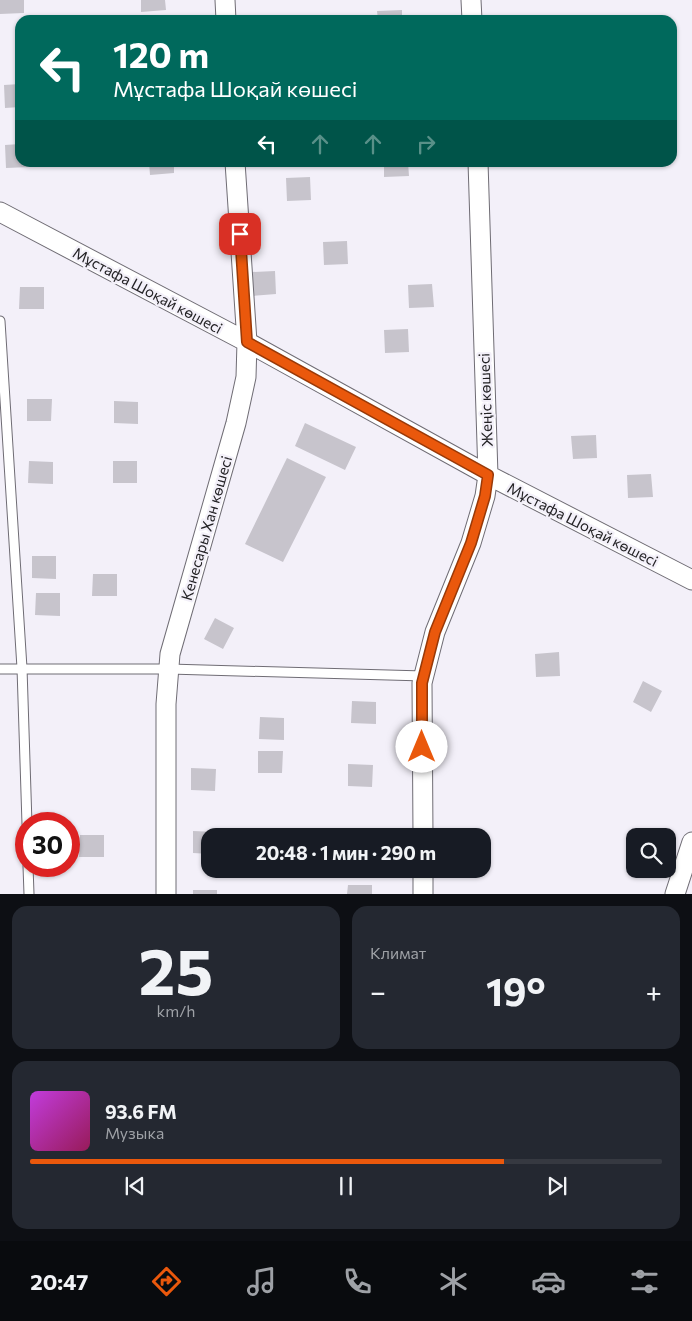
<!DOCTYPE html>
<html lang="ru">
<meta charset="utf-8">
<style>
body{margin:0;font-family:Commissioner,sans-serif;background:#242831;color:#f1f3f6;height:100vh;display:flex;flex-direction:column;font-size:19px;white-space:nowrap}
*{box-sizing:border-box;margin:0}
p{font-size:16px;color:#9ea1a6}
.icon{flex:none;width:28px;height:28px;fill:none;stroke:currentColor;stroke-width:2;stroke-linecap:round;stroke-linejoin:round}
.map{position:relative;height:894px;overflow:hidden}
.panel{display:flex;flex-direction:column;gap:12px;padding:12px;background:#0d0f14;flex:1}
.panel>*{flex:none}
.hud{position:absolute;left:15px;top:15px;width:662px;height:152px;border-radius:15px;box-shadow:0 1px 4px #0004;background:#00695c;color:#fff;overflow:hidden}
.fabs{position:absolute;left:626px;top:828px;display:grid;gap:10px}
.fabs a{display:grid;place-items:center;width:50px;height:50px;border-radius:10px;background:#171b24;box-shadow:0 1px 4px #0004;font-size:25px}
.speed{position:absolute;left:15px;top:812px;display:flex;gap:10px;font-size:25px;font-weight:700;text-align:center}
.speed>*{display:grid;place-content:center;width:65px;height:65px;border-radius:50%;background:#171b24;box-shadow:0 1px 4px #0004;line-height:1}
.speed .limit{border:8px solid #d22;background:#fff;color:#111}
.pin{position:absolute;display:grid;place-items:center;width:42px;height:42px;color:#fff;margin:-21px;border-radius:10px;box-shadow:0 2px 8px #0006}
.me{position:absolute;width:55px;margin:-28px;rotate:0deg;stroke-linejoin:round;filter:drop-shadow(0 0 4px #0008)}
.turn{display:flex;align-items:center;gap:18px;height:105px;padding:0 15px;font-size:22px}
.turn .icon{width:65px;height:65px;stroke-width:2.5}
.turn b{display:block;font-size:35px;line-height:42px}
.lanes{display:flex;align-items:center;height:48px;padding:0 15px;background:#0003;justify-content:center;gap:25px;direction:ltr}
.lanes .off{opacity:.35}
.big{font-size:38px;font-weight:700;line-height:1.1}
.panel .tile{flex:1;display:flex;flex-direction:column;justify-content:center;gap:8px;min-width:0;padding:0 18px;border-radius:15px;background:#242831}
.panel .dial{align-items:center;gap:0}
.dial b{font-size:65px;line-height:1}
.song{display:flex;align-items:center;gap:15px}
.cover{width:60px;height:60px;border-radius:8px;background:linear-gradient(135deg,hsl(290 70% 55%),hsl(330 70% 35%))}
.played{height:5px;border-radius:2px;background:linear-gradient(90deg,#ea580c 75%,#363941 75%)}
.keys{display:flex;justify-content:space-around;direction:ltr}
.heat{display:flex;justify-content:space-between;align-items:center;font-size:28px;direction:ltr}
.panel .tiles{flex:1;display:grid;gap:12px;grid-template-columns:1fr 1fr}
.tile:last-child{grid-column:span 2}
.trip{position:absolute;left:201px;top:828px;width:290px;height:50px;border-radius:15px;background:#171b24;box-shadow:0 1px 4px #0004;font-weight:700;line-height:50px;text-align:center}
.menu{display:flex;height:80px;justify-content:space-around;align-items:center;background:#090b0e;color:#9ea1a6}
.menu .icon{width:35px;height:35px}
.menu .on{color:#ea580c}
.menu b{font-size:22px;color:#f1f3f6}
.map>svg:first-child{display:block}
.building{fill:#c7c4cc}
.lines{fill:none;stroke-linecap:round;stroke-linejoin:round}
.service-casing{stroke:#6f6c74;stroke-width:11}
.minor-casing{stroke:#6f6c74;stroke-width:21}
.service{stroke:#fff;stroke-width:9}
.minor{stroke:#fff;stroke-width:19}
.route-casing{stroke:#983908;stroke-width:12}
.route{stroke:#ea580c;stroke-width:9}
.labels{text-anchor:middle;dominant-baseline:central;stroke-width:4.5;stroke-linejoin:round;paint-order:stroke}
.street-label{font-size:15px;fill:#232225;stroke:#f3f0f9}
</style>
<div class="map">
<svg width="692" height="894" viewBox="0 0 692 894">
<rect width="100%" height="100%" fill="#f3f0f9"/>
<!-- building -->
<path class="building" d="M0 0H24V13L0 14Z
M141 0H165L166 10 141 12Z
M402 10V20H378L377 11Z
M20 84V107L5 108 4 85Z
M20 144V162H30V167L6 168 5 145Z
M149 162H174V173L150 175Z
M384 162H408L409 176 384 177Z
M310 177 311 200 287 201 286 178Z
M347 241 348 264 324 265 323 242Z
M275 271 276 294 252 296 251 272Z
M432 284 434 307 409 308 408 285Z
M20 287H44V309H19Z
M408 329 409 352 385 353 384 330Z
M27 399H52L51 421H27Z
M114 401 138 402V424L114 423Z
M305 423 356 447 345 470 295 446Z
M596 435 597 458 573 459 571 436Z
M287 458 326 477 283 562 245 544Z
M29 461 53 462V484L28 483Z
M113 461H137V483H113Z
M651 474 653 497 628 498 627 475Z
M32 556H56V579L32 578Z
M93 574H117V596H92Z
M36 593H60V616L35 615Z
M215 618 234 628 223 649 204 639Z
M559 652 560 676 536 677 535 654Z
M643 681 662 691 651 712 633 702Z
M352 701 376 702V724L351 723Z
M260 717 284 718V740L259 739Z
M258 751H283L282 773H258Z
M348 764 373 765 372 787 348 786Z
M191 768 216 769 215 791 191 790Z
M348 830H373L372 836H348Z
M193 831 217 832V836H210V854L193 853Z
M80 835H104V857H79Z
M348 885H372V894H347Z
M193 890H217V894H193Z"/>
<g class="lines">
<defs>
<path id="service" d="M0 321 22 668 27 824
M0 669H169L424 676
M28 866 29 894"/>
<path id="minor" d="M225 0 226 20
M471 0 472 20
M0 212 247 342 488 475 692 580
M423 836 422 683 435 632 471 543 485 496 488 475 478 162
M423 869V894
M166 894V704L170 654 236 423 246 377 247 342 235 162
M675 894 692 842"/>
</defs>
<!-- service casing -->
<use href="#service" class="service-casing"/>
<!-- minor casing -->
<use href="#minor" class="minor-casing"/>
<!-- service -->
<use href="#service" class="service"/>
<!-- minor -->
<use href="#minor" class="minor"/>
</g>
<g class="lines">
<defs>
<path id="route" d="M240 234 247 342 488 475 485 496 471 543 435 632 422 683V747"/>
</defs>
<!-- route casing -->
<use href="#route" class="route-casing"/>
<!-- route -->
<use href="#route" class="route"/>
</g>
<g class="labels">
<!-- street labels -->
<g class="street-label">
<text transform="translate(148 290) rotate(28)">Мұстафа Шоқай көшесі</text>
<text transform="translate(485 400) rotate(-92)">Жеңіс көшесі</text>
<text transform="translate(583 524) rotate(27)">Мұстафа Шоқай көшесі</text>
<text transform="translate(206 528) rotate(-74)">Кенесары Хан көшесі</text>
</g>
</g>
</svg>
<div class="fabs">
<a><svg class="icon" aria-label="search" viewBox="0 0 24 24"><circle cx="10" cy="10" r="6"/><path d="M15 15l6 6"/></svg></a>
</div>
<div class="speed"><div class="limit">30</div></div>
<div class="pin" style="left:240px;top:234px;background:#d93025"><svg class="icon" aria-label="arrive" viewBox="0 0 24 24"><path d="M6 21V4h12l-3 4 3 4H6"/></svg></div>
<svg class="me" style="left:422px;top:747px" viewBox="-20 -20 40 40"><circle r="19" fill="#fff"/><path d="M0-13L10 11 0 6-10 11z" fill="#ea580c"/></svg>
<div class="trip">20:48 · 1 мин · 290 m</div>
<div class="hud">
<div class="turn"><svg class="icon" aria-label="left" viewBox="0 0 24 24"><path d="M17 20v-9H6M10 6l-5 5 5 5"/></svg><div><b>120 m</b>Мұстафа Шоқай көшесі</div></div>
<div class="lanes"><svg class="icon" aria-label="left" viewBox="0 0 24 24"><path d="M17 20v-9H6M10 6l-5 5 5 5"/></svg><svg class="icon off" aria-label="ahead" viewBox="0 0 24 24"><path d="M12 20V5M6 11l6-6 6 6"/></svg><svg class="icon off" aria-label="ahead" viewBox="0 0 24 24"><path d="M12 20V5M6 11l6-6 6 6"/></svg><svg class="icon off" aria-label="right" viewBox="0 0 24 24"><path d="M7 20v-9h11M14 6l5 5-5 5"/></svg></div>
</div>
</div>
<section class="panel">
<div class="tiles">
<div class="tile dial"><b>25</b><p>km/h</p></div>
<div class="tile"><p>Климат</p>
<div class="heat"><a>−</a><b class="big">19°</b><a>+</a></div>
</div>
<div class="tile">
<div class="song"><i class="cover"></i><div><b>93.6 FM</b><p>Музыка</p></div></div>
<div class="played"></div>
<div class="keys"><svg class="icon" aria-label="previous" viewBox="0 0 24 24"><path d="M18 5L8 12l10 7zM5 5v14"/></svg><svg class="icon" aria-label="pause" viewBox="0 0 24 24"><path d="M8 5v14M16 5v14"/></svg><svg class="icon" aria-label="next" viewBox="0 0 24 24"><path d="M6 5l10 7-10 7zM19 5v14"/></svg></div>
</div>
</div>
</section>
<nav class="menu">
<b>20:47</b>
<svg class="icon on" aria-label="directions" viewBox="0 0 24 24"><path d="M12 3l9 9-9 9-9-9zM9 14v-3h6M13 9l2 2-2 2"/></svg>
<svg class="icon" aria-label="music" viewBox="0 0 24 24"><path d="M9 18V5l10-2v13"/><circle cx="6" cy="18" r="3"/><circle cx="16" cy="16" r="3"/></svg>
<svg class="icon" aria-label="phone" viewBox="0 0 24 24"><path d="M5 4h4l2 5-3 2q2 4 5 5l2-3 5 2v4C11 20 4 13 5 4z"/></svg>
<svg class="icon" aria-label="climate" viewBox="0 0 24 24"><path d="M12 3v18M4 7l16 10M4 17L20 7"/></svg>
<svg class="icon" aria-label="car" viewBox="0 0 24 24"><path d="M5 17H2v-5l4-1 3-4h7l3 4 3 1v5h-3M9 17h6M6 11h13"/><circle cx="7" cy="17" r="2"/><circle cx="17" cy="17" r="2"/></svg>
<svg class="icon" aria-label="filters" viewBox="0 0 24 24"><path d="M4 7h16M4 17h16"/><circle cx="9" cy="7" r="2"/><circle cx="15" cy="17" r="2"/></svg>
</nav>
